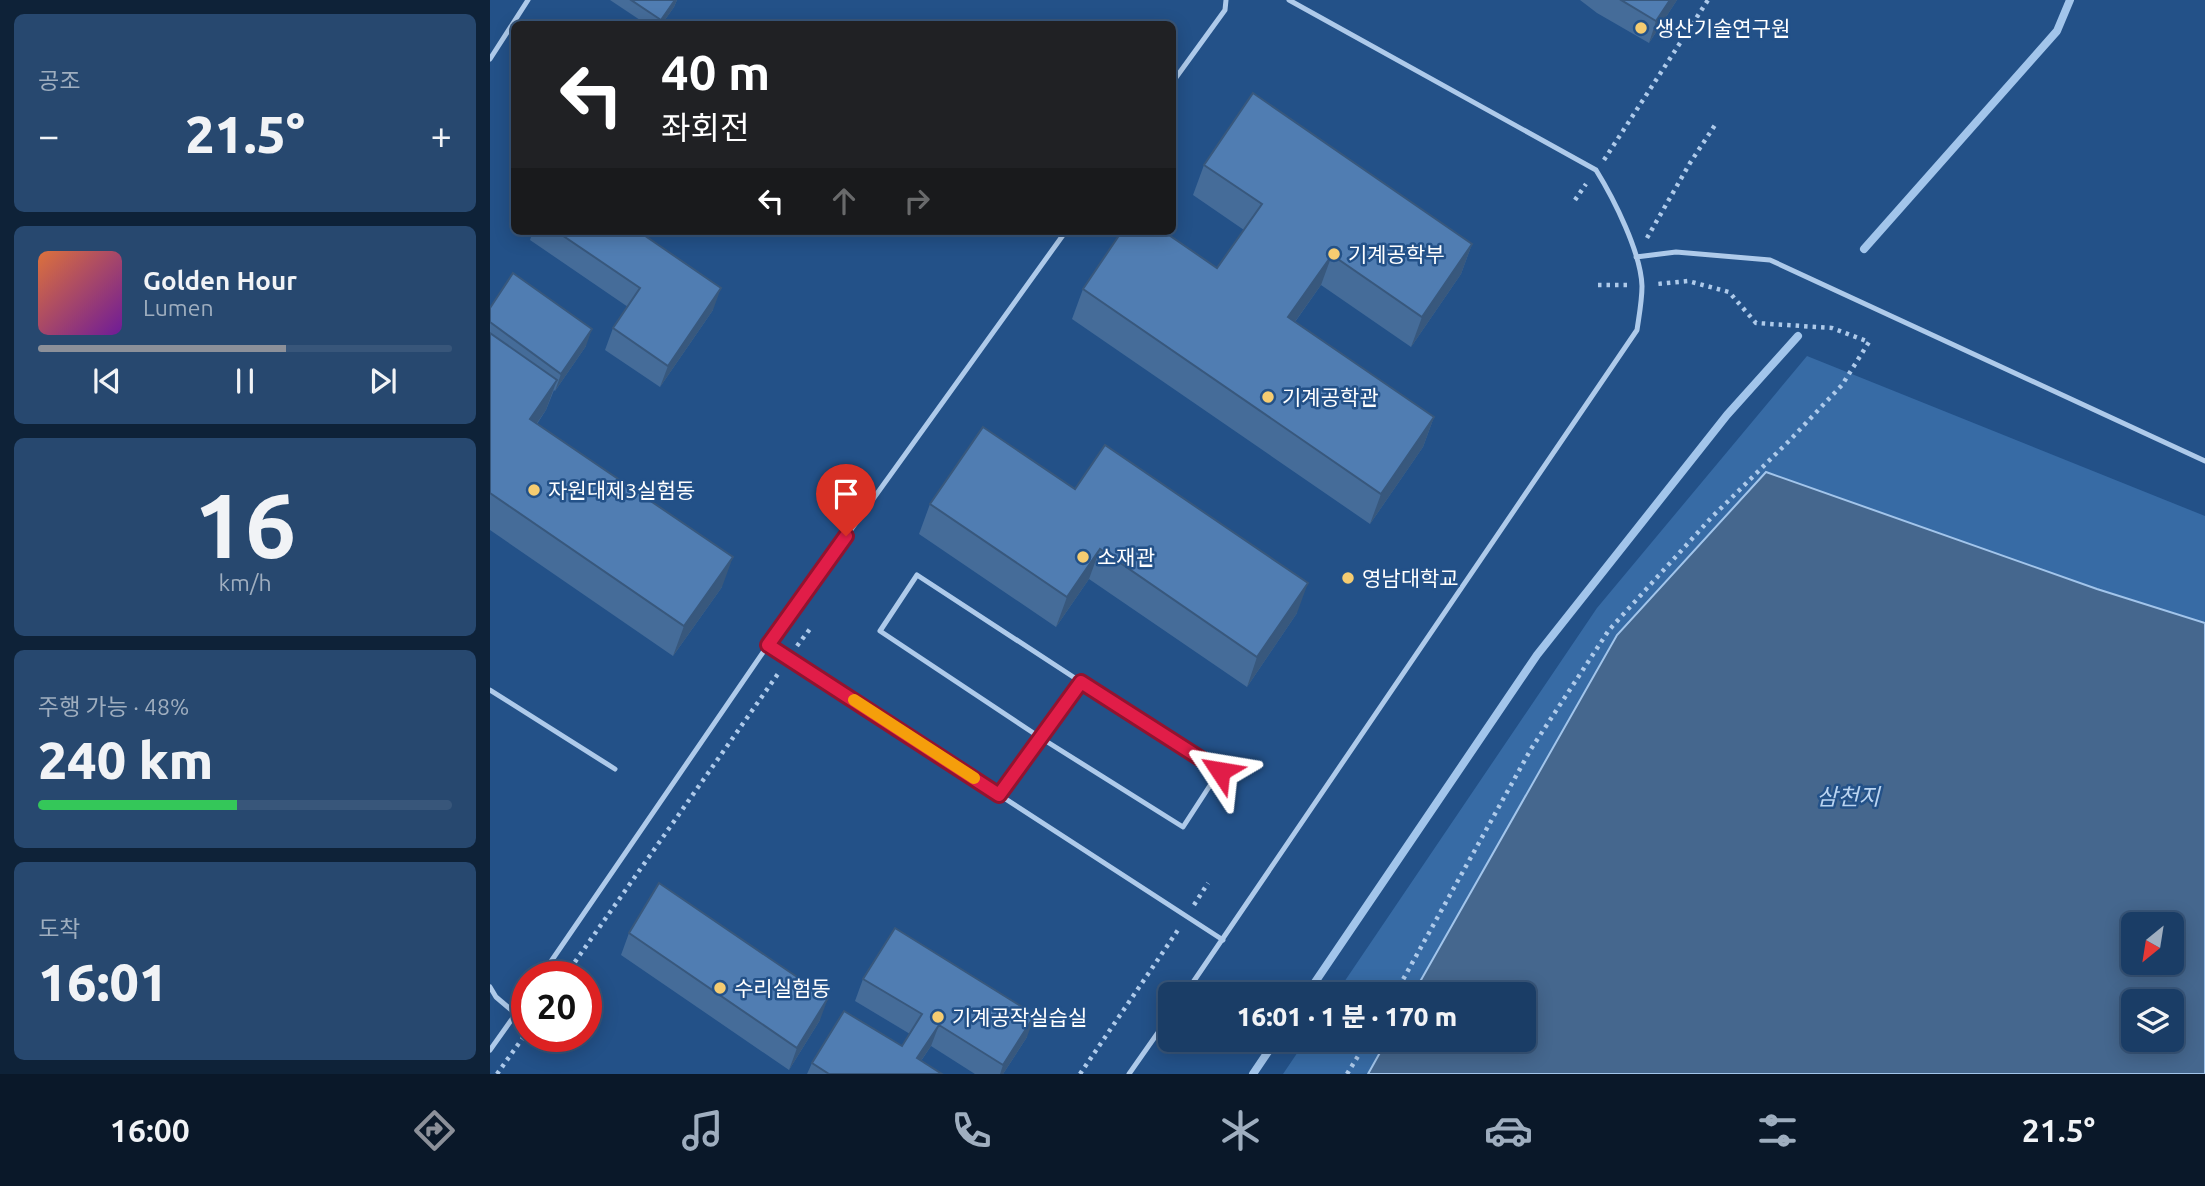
<!DOCTYPE html>
<html lang="ko">
<meta charset="utf-8">
<style>
body{margin:0;font-family:Ubuntu,"Noto Sans KR",sans-serif;background:#27486f;color:#f1f3f6;height:100vh;display:flex;flex-direction:column;font-size:26px;white-space:nowrap}
*{box-sizing:border-box;margin:0}
p{font-size:23px;color:#9faebf}
.icon{flex:none;width:38px;height:38px;fill:none;stroke:currentColor;stroke-width:2;stroke-linecap:round;stroke-linejoin:round}
.map{position:relative;flex:1;overflow:hidden}
.details{display:flex;flex-direction:column;gap:14px;padding:14px;background:#0e2238;width:490px}
.details>*{flex:none}
.top-card{position:absolute;left:21px;top:21px;width:665px;height:214px;border-radius:10px;box-shadow:0 4px 18px #0003,0 0 0 2px #38567a;background:#202124;color:#fff;overflow:hidden}
.needle{width:46px;rotate:210deg}
.controls{position:absolute;left:1631px;top:912px;display:grid;gap:14px}
.controls a{display:grid;place-items:center;width:63px;height:63px;border-radius:10px;background:#1a3d66;box-shadow:0 4px 18px #0003,0 0 0 2px #38567a;font-size:35px}
.speed{position:absolute;left:21px;top:961px;display:flex;gap:14px;font-size:35px;font-weight:700;text-align:center}
.speed>*{display:grid;place-content:center;width:91px;height:91px;border-radius:50%;background:#1a3d66;box-shadow:0 4px 18px #0003,0 0 0 2px #38567a;line-height:1}
.speed .limit{border:10px solid #d22;background:#fff;color:#111}
.pin{position:absolute;display:grid;place-items:center;width:60px;height:60px;color:#fff;margin:-72px -30px;border-radius:50% 50% 50% 0;rotate:-45deg;box-shadow:0 0 7px #0007}
.pin .icon{rotate:45deg}
.me{position:absolute;width:77px;margin:-38px;rotate:303deg;stroke-linejoin:round;filter:drop-shadow(0 0 5px #0008)}
.turn{display:flex;align-items:center;gap:24px;height:147px;padding:0 35px;font-size:32px}
.turn .icon{width:91px;height:91px;stroke-width:2.5}
.turn b{display:block;font-size:49px;line-height:60px}
.lanes{display:flex;align-items:center;height:66px;padding:0 35px;background:#0003;justify-content:center;gap:35px;direction:ltr}
.lanes .off{opacity:.35}
.big{font-size:52px;font-weight:800;line-height:1.1}
.details .card{flex:1;display:flex;flex-direction:column;justify-content:center;gap:10px;min-width:0;padding:0 24px;border-radius:10px;background:#27486f}
.details .dial{align-items:center;gap:0}
.dial b{font-size:91px;line-height:1}
.song{display:flex;align-items:center;gap:21px}
.cover{width:84px;height:84px;border-radius:10px;background:linear-gradient(135deg,hsl(20 70% 55%),hsl(280 70% 35%))}
.played{height:7px;border-radius:4px;background:linear-gradient(90deg,#8c9099 60%,#38567a 60%)}
.keys{display:flex;justify-content:space-around;direction:ltr}
.heat{display:flex;justify-content:space-between;align-items:center;font-size:38px;direction:ltr}
.charge{height:10px;border-radius:5px;background:linear-gradient(90deg,#34c759 48%,#38567a 0)}
.trip{position:absolute;left:668px;top:982px;width:378px;height:70px;border-radius:10px;background:#1a3d66;box-shadow:0 4px 18px #0003,0 0 0 2px #38567a;font-weight:800;line-height:70px;text-align:center}
.tabs{display:flex;height:112px;justify-content:space-around;align-items:center;background:#0a1829;color:#9faebf}
.tabs .icon{width:49px;height:49px}
.tabs .current{color:#8c9099}
.tabs b{font-size:32px;color:#f1f3f6}
main{display:flex;flex:1;min-height:0}
.map>svg:first-child{display:block}
.green{fill:#376ba5;fill-rule:evenodd}
.water{fill:#45678e;stroke:#a2c5eb;stroke-width:2;fill-rule:evenodd}
.lines{fill:none;stroke-linecap:round;stroke-linejoin:round}
.stream{stroke:#a2c5eb;stroke-width:8}
.path{stroke:#aecaea;stroke-width:4.5;stroke-dasharray:3.5 5;stroke-linecap:butt}
.service{stroke:#aecaea;stroke-width:5}
.wall{fill:#456c99}
.shaded-wall{fill:#38587d}
.building{fill:#507db2;stroke:#38587d;stroke-width:2}
.route-casing{stroke:#92132f;stroke-width:18}
.route{stroke:#e11d48;stroke-width:12}
.slow{stroke:#f59e0b;stroke-width:12}
.poi-dot{fill:#f5cc71;stroke:#235188;stroke-width:2.5}
.labels{text-anchor:middle;dominant-baseline:central;stroke-width:5;stroke-linejoin:round;paint-order:stroke}
.poi-label{font-size:21px;fill:#fff;stroke:#235188;text-anchor:start}
.water-label{font-size:23px;font-style:italic;fill:#bad4f1;stroke:#235188}
</style>
<main>
<section class="details">
<div class="card"><p>공조</p>
<div class="heat"><a>−</a><b class="big">21.5°</b><a>+</a></div>
</div>
<div class="card">
<div class="song"><i class="cover"></i><div><b>Golden Hour</b><p>Lumen</p></div></div>
<div class="played"></div>
<div class="keys"><svg class="icon" aria-label="previous" viewBox="0 0 24 24"><path d="M18 5L8 12l10 7zM5 5v14"/></svg><svg class="icon" aria-label="pause" viewBox="0 0 24 24"><path d="M8 5v14M16 5v14"/></svg><svg class="icon" aria-label="next" viewBox="0 0 24 24"><path d="M6 5l10 7-10 7zM19 5v14"/></svg></div>
</div>
<div class="card dial"><b>16</b><p>km/h</p></div>
<div class="card"><p>주행 가능 · 48%</p><b class="big">240 km</b><div class="charge"></div></div>
<div class="card"><p>도착</p><b class="big">16:01</b></div>
</section>
<div class="map">
<svg width="1715" height="1074" viewBox="0 0 1715 1074">
<rect width="100%" height="100%" fill="#235188"/>
<!-- green -->
<path class="green" d="M1317 356 1715 516V1074H793L816 1040H1034V994H846L1107 608ZM1643 924H1682V962H1643ZM1643 1001H1682V1040H1643Z"/>
<!-- water -->
<path class="water" d="M1276 472 1607 589 1715 623V1074H878L897 1040H1034V994H923L1127 635ZM1643 924H1682V962H1643ZM1643 1001H1682V1040H1643Z"/>
<g class="lines">
<!-- stream -->
<path class="stream" d="M1374 249 1567 31 1580 0
M817 994 1047 655 1237 415 1308 336
M763 1074 786 1040"/>
<!-- path -->
<path class="path" d="M1114 160 1218 0
M1085 200 1096 184
M1157 238 1200 163 1227 122
M1108 285H1138
M307 646 320 629
M704 905 718 883
M75 976 290 671
M905 994 1041 749 1119 630 1221 518 1300 440 1352 385 1379 342 1342 328 1266 323 1239 292 1198 281 1167 284
M7 1074 37 1032
M590 1074 688 930
M857 1074 878 1040"/>
<!-- service -->
<path class="service" d="M0 59 38 0
M682 83 735 10 736 0
M1146 257 1186 252 1280 260 1715 461
M278 645 733 940
M0 690 125 769
M509 795 591 682 427 575 390 631 551 738 693 827 730 770 591 682
M51 976 278 645 576 231
M0 987 6 997 26 1014
M695 994 1147 330C1149 316 1152 301 1152 286 1151 253 1124 199 1106 170L799 0
M0 1050 37 998
M639 1074 681 1014"/>
</g>
<!-- wall -->
<path class="wall" d="M120 0H187L184 7 172 24H156Z
M1090 0H1187L1159 43 1107 13Z
M714 165 982 244 971 274 921 347 831 285 805 322 944 417 933 447 880 524 582 319 593 289 727 268 754 230 703 195Z
M43 231H148L223 310 170 387 115 350 123 328 138 307 40 240Z
M0 308 96 346 65 391 64 390 56 410 47 424 232 587 183 656 0 530Z
M585 489 807 613 757 687 599 579 566 627 429 534 440 504Z
M139 933 330 1020 299 1070 131 955Z
M373 979 537 1037 513 1074H485L441 1046 431 1061 452 1074H317L322 1063 412 1046 420 1034 365 1001Z"/>
<!-- shaded-wall -->
<path class="shaded-wall" d="M185 0H187L184 7 172 24H169L171 20Z
M1180 0H1187L1159 43 1166 21Z
M982 244 971 274 921 347 932 317Z
M842 255 831 285 787 347 798 317Z
M231 288 223 310 170 387 178 366Z
M102 329 96 346 65 391 71 374Z
M67 380 56 410 29 449 40 419Z
M944 417 933 447 880 524 891 494Z
M610 549 599 579 566 627 577 597Z
M243 557 232 587 183 656 194 626Z
M818 583 807 613 757 687 767 657Z
M338 998 330 1020 299 1070 307 1048Z
M545 1015 537 1037 513 1074H510L513 1065Z
M449 1025 441 1046 422 1074 427 1058Z"/>
<!-- building -->
<path class="building" d="M141 0H185L171 20Z
M1131 0H1180L1166 21Z
M763 93 982 244 932 317 842 255 798 317 944 417 891 494 593 289 632 231H673L727 268 772 204 714 165Z
M66 231H148L231 288 178 366 123 328 150 288Z
M23 273 102 329 71 374 0 322V308Z
M0 333 67 380 40 419 243 557 194 626 0 493Z
M493 427 585 489 615 445 818 583 767 657 610 549 577 597 440 504Z
M169 883 338 998 307 1048 139 933Z
M405 928 545 1015 513 1065 449 1025 427 1058 452 1074H339L322 1063 354 1011 412 1046 432 1014 373 979Z"/>
<g class="lines">
<defs>
<path id="route" d="M356 536 278 645 509 795 591 682 730 771"/>
</defs>
<!-- route casing -->
<use href="#route" class="route-casing"/>
<!-- route -->
<use href="#route" class="route"/>
<!-- slow -->
<path class="slow" d="M364 700 484 778"/>
</g>
<!-- markers -->
<g class="poi-dot">
<circle cx="1151" cy="28" r="7"/>
<circle cx="844" cy="254" r="7"/>
<circle cx="778" cy="397" r="7"/>
<circle cx="44" cy="490" r="7"/>
<circle cx="593" cy="557" r="7"/>
<circle cx="858" cy="578" r="7"/>
<circle cx="230" cy="988" r="7"/>
<circle cx="448" cy="1017" r="7"/>
</g>
<g class="labels">
<!-- poi labels -->
<g class="poi-label">
<text x="1165" y="28">생산기술연구원</text>
<text x="858" y="254">기계공학부</text>
<text x="792" y="397">기계공학관</text>
<text x="58" y="490">자원대제3실험동</text>
<text x="607" y="557">소재관</text>
<text x="872" y="578">영남대학교</text>
<text x="244" y="988">수리실험동</text>
<text x="462" y="1017">기계공작실습실</text>
</g>
<!-- water labels -->
<g class="water-label">
<text x="1358" y="796">삼천지</text>
</g>
</g>
</svg>
<div class="controls">
<a><svg class="needle" viewBox="-14 -14 28 28"><path d="M0-13l5 13h-10z" fill="#e53935"/><path d="M0 13l5-13h-10z" fill="#9faebf"/></svg></a>
<a><svg class="icon" aria-label="layers" viewBox="0 0 24 24"><path d="M12 4l9 5-9 5-9-5zM3 14l9 5 9-5"/></svg></a>
</div>
<div class="speed"><div class="limit">20</div></div>
<div class="pin" style="left:356px;top:536px;background:#d93025"><svg class="icon" aria-label="arrive" viewBox="0 0 24 24"><path d="M6 21V4h12l-3 4 3 4H6"/></svg></div>
<svg class="me" style="left:730px;top:771px" viewBox="-20 -20 40 40"><path d="M0-17L14 15 0 8-14 15z" fill="#e11d48" stroke="#fff" stroke-width="4"/></svg>
<div class="trip">16:01 · 1 분 · 170 m</div>
<div class="top-card">
<div class="turn"><svg class="icon" aria-label="left" viewBox="0 0 24 24"><path d="M17 20v-9H6M10 6l-5 5 5 5"/></svg><div><b>40 m</b>좌회전</div></div>
<div class="lanes"><svg class="icon" aria-label="left" viewBox="0 0 24 24"><path d="M17 20v-9H6M10 6l-5 5 5 5"/></svg><svg class="icon off" aria-label="ahead" viewBox="0 0 24 24"><path d="M12 20V5M6 11l6-6 6 6"/></svg><svg class="icon off" aria-label="right" viewBox="0 0 24 24"><path d="M7 20v-9h11M14 6l5 5-5 5"/></svg></div>
</div>
</div>
</main>
<nav class="tabs">
<b>16:00</b>
<svg class="icon current" aria-label="directions" viewBox="0 0 24 24"><path d="M12 3l9 9-9 9-9-9zM9 14v-3h6M13 9l2 2-2 2"/></svg>
<svg class="icon" aria-label="music" viewBox="0 0 24 24"><path d="M9 18V5l10-2v13"/><circle cx="6" cy="18" r="3"/><circle cx="16" cy="16" r="3"/></svg>
<svg class="icon" aria-label="phone" viewBox="0 0 24 24"><path d="M5 4h4l2 5-3 2q2 4 5 5l2-3 5 2v4C11 20 4 13 5 4z"/></svg>
<svg class="icon" aria-label="climate" viewBox="0 0 24 24"><path d="M12 3v18M4 7l16 10M4 17L20 7"/></svg>
<svg class="icon" aria-label="car" viewBox="0 0 24 24"><path d="M5 17H2v-5l4-1 3-4h7l3 4 3 1v5h-3M9 17h6M6 11h13"/><circle cx="7" cy="17" r="2"/><circle cx="17" cy="17" r="2"/></svg>
<svg class="icon" aria-label="filters" viewBox="0 0 24 24"><path d="M4 7h16M4 17h16"/><circle cx="9" cy="7" r="2"/><circle cx="15" cy="17" r="2"/></svg>
<b>21.5°</b>
</nav>
